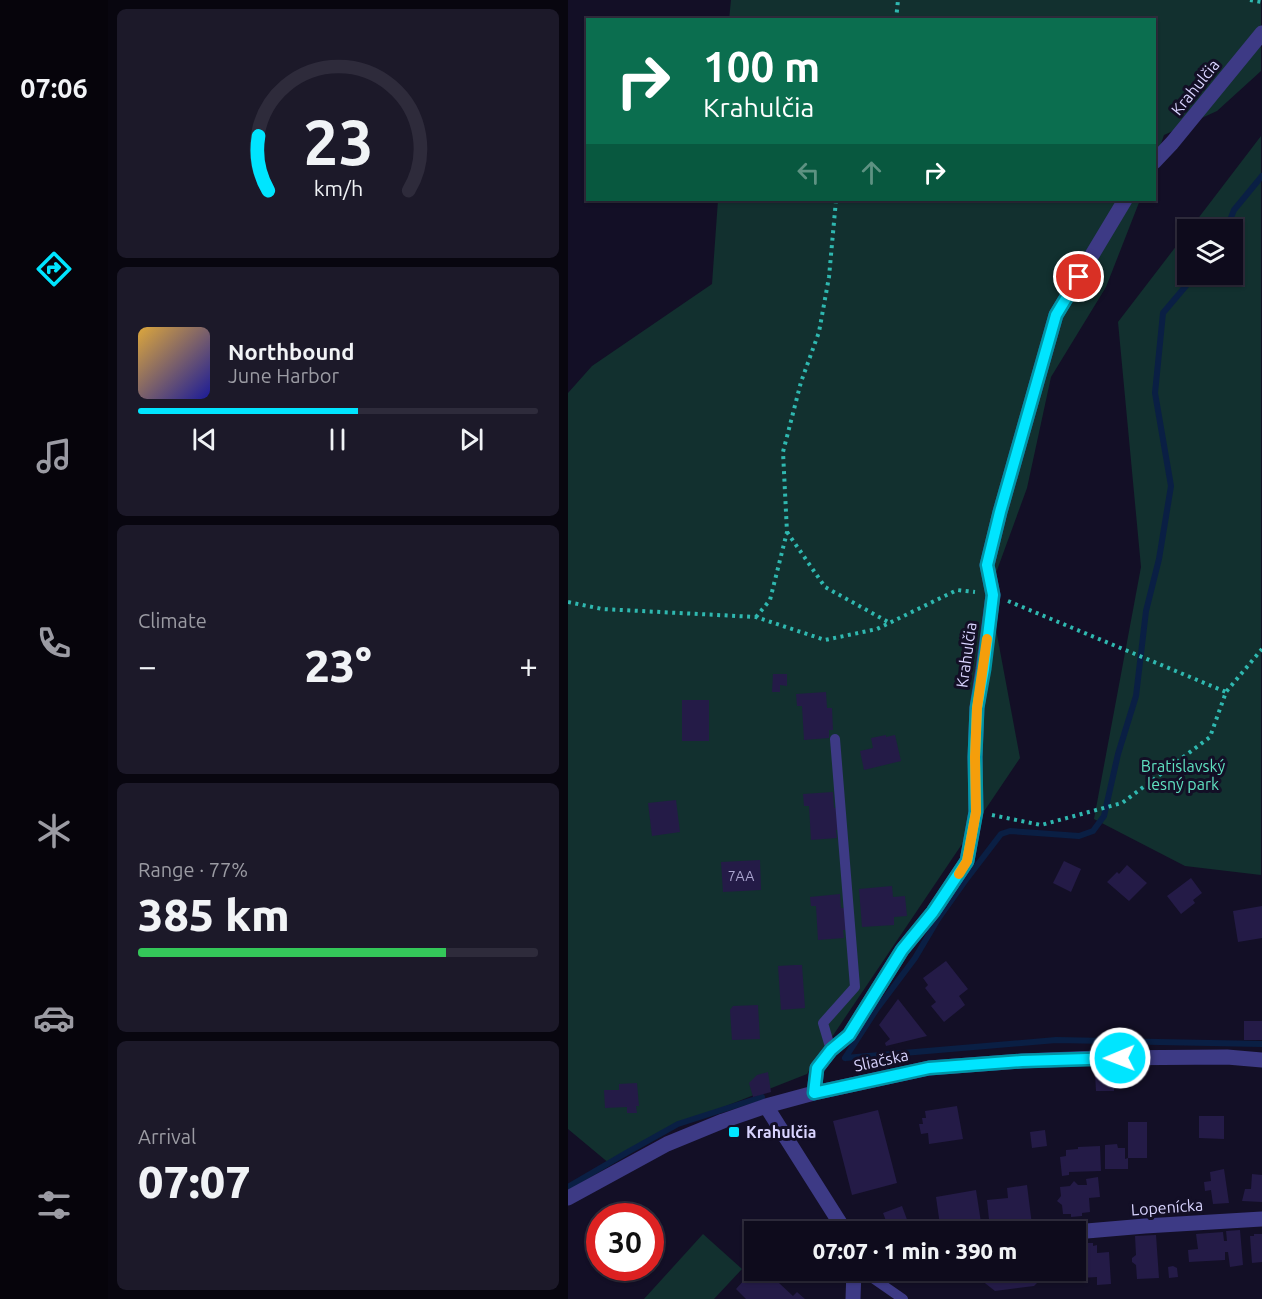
<!DOCTYPE html>
<meta charset="utf-8">
<style>
body{margin:0;font-family:Ubuntu,sans-serif;background:#1c1929;color:#f1f3f6;height:100vh;display:flex;flex-direction:column;font-size:22px;white-space:nowrap}
*{box-sizing:border-box;margin:0}
p{font-size:20px;color:#9b9ba3}
.icon{flex:none;width:33px;height:33px;fill:none;stroke:currentColor;stroke-width:2;stroke-linecap:round;stroke-linejoin:round}
.map{position:relative;flex:1;overflow:hidden}
.side{display:flex;flex-direction:column;gap:9px;padding:9px;background:#08060f;width:460px}
.side>*{flex:none}
.hud{position:absolute;left:18px;top:18px;width:570px;height:183px;border-radius:0px;box-shadow:0 2px 4px #0004,0 0 0 2px #2e2b3b;background:#0b6e4f;color:#fff;overflow:hidden}
.buttons{position:absolute;left:609px;top:219px;display:grid;gap:12px}
.buttons a{display:grid;place-items:center;width:66px;height:66px;border-radius:0px;background:#0e0b1c;box-shadow:0 2px 4px #0004,0 0 0 2px #2e2b3b;font-size:30px}
.speed{position:absolute;left:18px;top:1203px;display:flex;gap:12px;font-size:30px;font-weight:700;text-align:center}
.speed>*{display:grid;place-content:center;width:78px;height:78px;border-radius:50%;background:#0e0b1c;box-shadow:0 2px 4px #0004,0 0 0 2px #2e2b3b;line-height:1}
.speed .limit{border:9px solid #d22;background:#fff;color:#111}
.pin{position:absolute;display:grid;place-items:center;width:51px;height:51px;color:#fff;margin:-26px;border:3px solid #fff;border-radius:50%;box-shadow:0 2px 6px #0007}
.me{position:absolute;width:66px;margin:-33px;rotate:269deg;stroke-linejoin:round;filter:drop-shadow(0 0 4px #0008)}
.turn{display:flex;align-items:center;gap:21px;height:126px;padding:0 18px;font-size:27px}
.turn .icon{width:78px;height:78px;stroke-width:2.5}
.turn b{display:block;font-size:42px;line-height:51px}
.lanes{display:flex;align-items:center;height:57px;padding:0 18px;background:#0003;justify-content:center;gap:30px;direction:ltr}
.lanes .off{opacity:.35}
.big{font-size:45px;font-weight:800;line-height:1.1}
.side .tile{flex:1;display:flex;flex-direction:column;justify-content:center;gap:9px;min-width:0;padding:0 21px;border-radius:9px;background:#1c1929}
.side .dial{align-items:center;gap:0}
.dial svg{height:156px;overflow:visible;fill:none;stroke:#2e2b3b;stroke-width:7;stroke-linecap:round;text-anchor:middle}
.dial text{fill:#f1f3f6;stroke:none}
.song{display:flex;align-items:center;gap:18px}
.cover{width:72px;height:72px;border-radius:9px;background:linear-gradient(135deg,hsl(40 70% 55%),hsl(240 70% 35%))}
.played{height:6px;border-radius:3px;background:linear-gradient(90deg,#00e5ff 55%,#2e2b3b 55%)}
.keys{display:flex;justify-content:space-around;direction:ltr}
.heat{display:flex;justify-content:space-between;align-items:center;font-size:33px;direction:ltr}
.charge{height:9px;border-radius:4px;background:linear-gradient(90deg,#34c759 77%,#2e2b3b 0)}
.trip{position:absolute;left:176px;top:1221px;width:342px;height:60px;border-radius:0px;background:#0e0b1c;box-shadow:0 2px 4px #0004,0 0 0 2px #2e2b3b;font-weight:800;line-height:60px;text-align:center}
main{display:flex;flex:1;min-height:0}
.tabs{display:flex;flex-direction:column;width:108px;justify-content:space-around;align-items:center;background:#06040b;color:#9b9ba3}
.tabs .icon{width:42px;height:42px}
.tabs .active{color:#00e5ff}
.tabs b{font-size:27px;color:#f1f3f6}
.map>svg:first-child{display:block}
.green{fill:#12302f}
.lines{fill:none;stroke-linecap:round;stroke-linejoin:round}
.stream{stroke:#0a1f44;stroke-width:6}
.building{fill:#241b47}
.path{stroke:#2fb8b0;stroke-width:4;stroke-dasharray:3 4.5;stroke-linecap:butt}
.service{stroke:#3d3a85;stroke-width:10}
.minor{stroke:#3d3a85;stroke-width:15}
.route-casing{stroke:#0095a6;stroke-width:15}
.route{stroke:#00e5ff;stroke-width:10}
.slow{stroke:#f59e0b;stroke-width:10}
.poi-dot{fill:#00e5ff;stroke:#130f26;stroke-width:2}
.labels{text-anchor:middle;dominant-baseline:central;stroke-width:6;stroke-linejoin:round;paint-order:stroke}
.number-label{font-size:14px;fill:#aca6d1}
.street-label{font-size:16px;fill:#d9d4ff;stroke:#130f26}
.park-label{font-size:16px;fill:#5fe0c0;stroke:#130f26}
.poi-label{font-size:16px;font-weight:bold;fill:#d9d4ff;stroke:#130f26;text-anchor:start}
</style>
<main>
<nav class="tabs">
<b>07:06</b>
<svg class="icon active" aria-label="directions" viewBox="0 0 24 24"><path d="M12 3l9 9-9 9-9-9zM9 14v-3h6M13 9l2 2-2 2"/></svg>
<svg class="icon" aria-label="music" viewBox="0 0 24 24"><path d="M9 18V5l10-2v13"/><circle cx="6" cy="18" r="3"/><circle cx="16" cy="16" r="3"/></svg>
<svg class="icon" aria-label="phone" viewBox="0 0 24 24"><path d="M5 4h4l2 5-3 2q2 4 5 5l2-3 5 2v4C11 20 4 13 5 4z"/></svg>
<svg class="icon" aria-label="climate" viewBox="0 0 24 24"><path d="M12 3v18M4 7l16 10M4 17L20 7"/></svg>
<svg class="icon" aria-label="car" viewBox="0 0 24 24"><path d="M5 17H2v-5l4-1 3-4h7l3 4 3 1v5h-3M9 17h6M6 11h13"/><circle cx="7" cy="17" r="2"/><circle cx="17" cy="17" r="2"/></svg>
<svg class="icon" aria-label="filters" viewBox="0 0 24 24"><path d="M4 7h16M4 17h16"/><circle cx="9" cy="7" r="2"/><circle cx="15" cy="17" r="2"/></svg>
</nav>
<section class="side">
<div class="tile dial"><svg viewBox="0 0 100 80">
<path d="M14 69A42 42 0 1 1 86 69"/>
<path d="M14 69A42 42 0 0 1 9 41" stroke="#00e5ff"/>
<text x="50" y="56" font-size="32" font-weight="700">23</text>
<text x="50" y="72" font-size="11">km/h</text>
</svg></div>
<div class="tile">
<div class="song"><i class="cover"></i><div><b>Northbound</b><p>June Harbor</p></div></div>
<div class="played"></div>
<div class="keys"><svg class="icon" aria-label="previous" viewBox="0 0 24 24"><path d="M18 5L8 12l10 7zM5 5v14"/></svg><svg class="icon" aria-label="pause" viewBox="0 0 24 24"><path d="M8 5v14M16 5v14"/></svg><svg class="icon" aria-label="next" viewBox="0 0 24 24"><path d="M6 5l10 7-10 7zM19 5v14"/></svg></div>
</div>
<div class="tile"><p>Climate</p>
<div class="heat"><a>−</a><b class="big">23°</b><a>+</a></div>
</div>
<div class="tile"><p>Range · 77%</p><b class="big">385 km</b><div class="charge"></div></div>
<div class="tile"><p>Arrival</p><b class="big">07:07</b></div>
</section>
<div class="map">
<svg width="694" height="1299" viewBox="0 0 694 1299">
<rect width="100%" height="100%" fill="#130f26"/>
<!-- green -->
<path class="green" d="M163 0H693V71L649 111 596 135 587 161 586 20H161Z
M693 136V875L617 866 526 819 573 567 550 322 619 232 620 274H664V230L622 229Z
M150 200H572L538 287 483 377 459 488 421 592 452 758 239 1074 105 1127 42 1164 0 1129V393L24 366 144 284Z
M135 1234 174 1269 146 1299H76Z"/>
<g class="lines">
<!-- stream -->
<path class="stream" d="M658 230 666 210 694 176
M277 1058 308 1010 347 958 370 919 397 881 433 834 442 831 511 836 525 831 536 816 550 754 568 696 578 611 591 559 603 486 587 393 595 313 628 274
M277 1058 488 1040 694 1044
M0 1187 58 1153 110 1124 194 1097"/>
</g>
<!-- building -->
<path class="building" d="M205 674H219V686L212 685V692H204Z
M258 692 259 708H264L265 730H261V738L236 740 234 706H229L228 694Z
M114 700H141V741H114Z
M318 735V737L327 735 333 761 296 770 292 751 305 748 303 738Z
M265 792 266 808H271L272 830H268L269 838 243 840 241 806H236L235 794Z
M108 800 112 832 84 836 80 803Z
M192 860 193 890 155 892 153 862Z
M496 861 513 869 503 892 485 883Z
M559 865 579 883 561 901 539 882 549 872 551 874Z
M623 878 634 893 625 900 627 903 613 914 599 896Z
M324 886 325 897 337 896 339 916 326 917V925L294 927 291 889Z
M272 894 273 908H278L279 930H275L276 938 250 940 248 906H243L242 897Z
M694 906V938L670 942 665 911Z
M378 961 400 989 391 996 397 1005 376 1022 363 1006 368 1002 357 988 360 985 355 978Z
M227 965H234L237 1008 213 1010 210 966Z
M330 999 359 1036 318 1046 317 1043 322 1039 311 1025Z
M190 1005 192 1039 164 1040 162 1010 165 1006Z
M676 1021H694V1040H676Z
M200 1072 203 1092 185 1097 181 1083 189 1075Z
M527 1074H546V1091H528Z
M69 1083 71 1106H68L69 1113H59V1107L37 1108 36 1090H51V1084Z
M389 1106 395 1139 361 1144 360 1133 353 1134 351 1124H355L354 1118H358L357 1111Z
M310 1110 329 1183 284 1195 265 1121Z
M631 1116H656V1139L631 1138Z
M560 1122H579V1158H560Z
M477 1130 479 1146 464 1148 462 1132Z
M549 1144 550 1148H557V1159L560 1158V1169H537V1145Z
M532 1146 533 1171 501 1172V1175L494 1176 492 1157 498 1156V1150L510 1149V1147Z
M656 1169 661 1203 645 1204 643 1190 637 1191 636 1182 643 1181 642 1172Z
M684 1174 694 1175V1202L674 1201 677 1189H683Z
M530 1177 532 1197 521 1198 522 1212 514 1213V1216L503 1217V1214H495L494 1205 489 1201 493 1196 492 1187 502 1186 506 1181 510 1185H519L518 1179Z
M459 1185 464 1225 449 1227V1225L422 1229 419 1200 440 1198 439 1188Z
M408 1190 414 1229 398 1232H373L368 1197Z
M334 1206 341 1225 333 1228 331 1222 320 1226 315 1213Z
M672 1230 675 1265 662 1267 660 1252H657V1260L621 1262 620 1250 630 1249 628 1234 655 1232 656 1241H659L658 1231Z
M686 1234H694V1262L684 1263 682 1236H686Z
M588 1235 591 1278 569 1279 568 1265 564 1262V1258L568 1255 567 1236Z
M507 1243 511 1246H518V1243H525V1246L529 1245V1253L541 1252 543 1284 529 1285V1277L497 1279 494 1270H507Z
M600 1267 605 1266 609 1268 610 1277 601 1278Z
M185 1270H197L225 1296 229 1292 237 1299H178L168 1289Z
M415 1270H473L474 1278 466 1286 427 1291 413 1280 412 1274Z"/>
<g class="lines">
<!-- path -->
<path class="path" d="M682 0 694 2
M328 20 330 0
M219 532 257 587 322 623
M440 601 658 692
M0 602 34 609 188 617 257 640 309 629 389 590 407 592
M188 617 202 600 219 532 215 452 233 382 251 332 261 277 268 200
M424 815 473 825 554 803 642 737 658 692 694 649"/>
<!-- service -->
<path class="service" d="M263 1050 255 1023 287 987 267 739
M293 1270 335 1299"/>
<!-- minor -->
<path class="minor" d="M586 162 604 143 694 33
M246 1093 249 1068 263 1050 281 1035 334 950 365 912 399 861 408 811 407 757 409 707 415 669 425 595 419 565 432 512 488 315 557 200
M198 1106 272 1223 275 1232
M0 1198 99 1144 155 1121 198 1106 246 1093 361 1068 454 1061 530 1058 659 1057 694 1060
M507 1232 577 1226 694 1219
M285 1299 286 1270"/>
</g>
<g class="lines">
<defs>
<path id="route" d="M511 277 488 315 432 512 419 565 425 595 416 669 409 708 407 757 408 812 399 861 365 912 334 950 281 1035 263 1050 249 1068 246 1093 361 1068 454 1061 552 1058"/>
</defs>
<!-- route casing -->
<use href="#route" class="route-casing"/>
<!-- route -->
<use href="#route" class="route"/>
<!-- slow -->
<path class="slow" d="M391 874 399 861 408 812 407 757 409 708 419 639"/>
</g>
<!-- markers -->
<rect class="poi-dot" x="160" y="1126" width="12" height="12" rx="3"/>
<g class="labels">
<!-- number labels -->
<g class="number-label">
<text x="173" y="876">7AA</text>
</g>
<!-- street labels -->
<g class="street-label">
<text transform="translate(627 87) rotate(-51)">Krahulčia</text>
<text transform="translate(398 655) rotate(-82)">Krahulčia</text>
<text transform="translate(313 1060) rotate(-12)">Sliačska</text>
<text transform="translate(599 1207) rotate(-4)">Lopenícka</text>
</g>
<!-- park labels -->
<g class="park-label">
<text x="615" y="766">Bratislavský<tspan x="615" dy="18">lesný park</tspan></text>
</g>
<!-- poi labels -->
<g class="poi-label">
<text x="178" y="1132">Krahulčia</text>
</g>
</g>
</svg>
<div class="buttons">
<a><svg class="icon" aria-label="layers" viewBox="0 0 24 24"><path d="M12 4l9 5-9 5-9-5zM3 14l9 5 9-5"/></svg></a>
</div>
<div class="speed"><div class="limit">30</div></div>
<div class="pin" style="left:511px;top:277px;background:#d93025"><svg class="icon" aria-label="arrive" viewBox="0 0 24 24"><path d="M6 21V4h12l-3 4 3 4H6"/></svg></div>
<svg class="me" style="left:552px;top:1058px" viewBox="-20 -20 40 40"><circle r="17" fill="#00e5ff" stroke="#fff" stroke-width="3"/><path d="M0-11L8 9 0 5-8 9z" fill="#fff"/></svg>
<div class="trip">07:07 · 1 min · 390 m</div>
<div class="hud">
<div class="turn"><svg class="icon" aria-label="right" viewBox="0 0 24 24"><path d="M7 20v-9h11M14 6l5 5-5 5"/></svg><div><b>100 m</b>Krahulčia</div></div>
<div class="lanes"><svg class="icon off" aria-label="left" viewBox="0 0 24 24"><path d="M17 20v-9H6M10 6l-5 5 5 5"/></svg><svg class="icon off" aria-label="ahead" viewBox="0 0 24 24"><path d="M12 20V5M6 11l6-6 6 6"/></svg><svg class="icon" aria-label="right" viewBox="0 0 24 24"><path d="M7 20v-9h11M14 6l5 5-5 5"/></svg></div>
</div>
</div>
</main>
